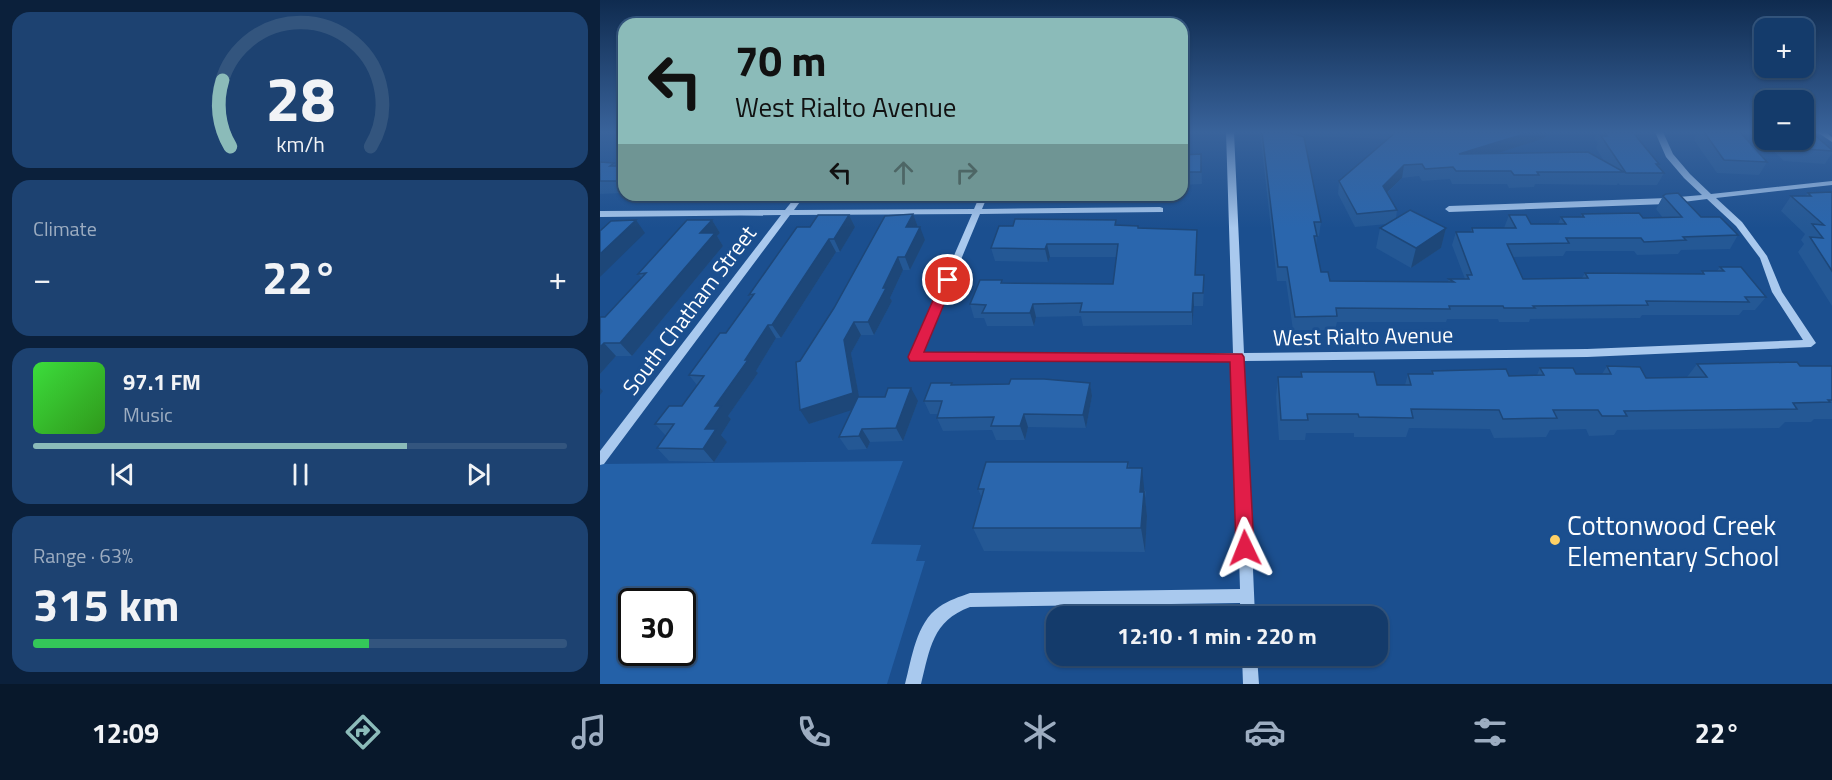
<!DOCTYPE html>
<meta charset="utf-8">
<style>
body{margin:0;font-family:"Titillium Web",sans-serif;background:#1d4271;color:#f1f3f6;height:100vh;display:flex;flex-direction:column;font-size:22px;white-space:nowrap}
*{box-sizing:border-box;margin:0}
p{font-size:20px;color:#9dadc1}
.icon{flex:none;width:33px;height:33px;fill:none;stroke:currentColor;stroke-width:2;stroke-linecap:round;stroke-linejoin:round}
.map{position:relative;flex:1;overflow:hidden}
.panel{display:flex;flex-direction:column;gap:12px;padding:12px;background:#0b203b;width:600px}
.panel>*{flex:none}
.top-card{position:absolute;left:18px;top:18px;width:570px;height:183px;border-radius:18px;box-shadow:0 2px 4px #0004,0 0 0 2px #33557e;background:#8bbbb9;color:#111;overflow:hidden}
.fabs{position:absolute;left:1154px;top:18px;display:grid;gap:12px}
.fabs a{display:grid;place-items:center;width:60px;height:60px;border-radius:12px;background:#143b6b;box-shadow:0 2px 4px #0004,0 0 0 2px #33557e;font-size:30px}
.speed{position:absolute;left:18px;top:588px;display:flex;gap:12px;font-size:30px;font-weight:700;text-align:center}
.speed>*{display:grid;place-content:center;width:78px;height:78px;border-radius:50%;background:#143b6b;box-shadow:0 2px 4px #0004,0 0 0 2px #33557e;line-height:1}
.speed .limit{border:3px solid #111;border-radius:9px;background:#fff;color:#111}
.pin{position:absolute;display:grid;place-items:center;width:51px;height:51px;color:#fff;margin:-26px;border:3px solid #fff;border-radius:50%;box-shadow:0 2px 6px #0007}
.me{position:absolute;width:66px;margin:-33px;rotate:358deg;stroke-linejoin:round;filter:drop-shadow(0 0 4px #0008)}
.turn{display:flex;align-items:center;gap:21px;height:126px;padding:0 18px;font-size:27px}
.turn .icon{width:78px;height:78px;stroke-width:2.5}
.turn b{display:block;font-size:42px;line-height:51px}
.lanes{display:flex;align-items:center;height:57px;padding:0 18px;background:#0003;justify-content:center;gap:30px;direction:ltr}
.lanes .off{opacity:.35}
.big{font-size:45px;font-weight:700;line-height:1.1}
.panel .card{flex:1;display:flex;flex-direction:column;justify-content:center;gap:9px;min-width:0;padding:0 21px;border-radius:18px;background:#1d4271}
.panel .dial{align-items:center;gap:0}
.dial svg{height:156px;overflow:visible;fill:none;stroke:#33557e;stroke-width:7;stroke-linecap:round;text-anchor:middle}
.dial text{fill:#f1f3f6;stroke:none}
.song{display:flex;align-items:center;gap:18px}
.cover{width:72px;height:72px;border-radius:9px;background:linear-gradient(135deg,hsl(120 70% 55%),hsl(110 70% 35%))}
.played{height:6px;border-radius:3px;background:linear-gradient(90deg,#8bbbb9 70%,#33557e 70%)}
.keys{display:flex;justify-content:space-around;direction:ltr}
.heat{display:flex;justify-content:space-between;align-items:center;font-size:33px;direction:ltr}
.charge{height:9px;border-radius:4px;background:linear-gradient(90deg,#34c759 63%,#33557e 0)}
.trip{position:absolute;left:446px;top:606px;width:342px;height:60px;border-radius:18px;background:#143b6b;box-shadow:0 2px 4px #0004,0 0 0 2px #33557e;font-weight:700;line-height:60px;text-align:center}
.tabs{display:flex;height:96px;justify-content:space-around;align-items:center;background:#08182b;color:#9dadc1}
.tabs .icon{width:42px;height:42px}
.tabs .selected{color:#8bbbb9}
.tabs b{font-size:27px;color:#f1f3f6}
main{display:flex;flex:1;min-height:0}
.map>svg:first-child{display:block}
.green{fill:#2461a8;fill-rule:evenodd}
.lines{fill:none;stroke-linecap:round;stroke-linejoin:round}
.minor{fill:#a9c9ee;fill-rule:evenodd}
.wall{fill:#245895}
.shaded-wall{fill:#1d4779}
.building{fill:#2a66ad;stroke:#1d4779;stroke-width:1.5}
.route{fill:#e11d48;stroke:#92132f;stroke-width:1.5}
.poi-dot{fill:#ffd166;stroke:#1b4f8f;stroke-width:2}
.labels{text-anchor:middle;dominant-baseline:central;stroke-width:6;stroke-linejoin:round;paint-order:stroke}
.street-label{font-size:22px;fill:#fff;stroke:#1b4f8f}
.near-poi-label{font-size:27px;fill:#fff;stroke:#1b4f8f;text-anchor:start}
</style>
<main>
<section class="panel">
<div class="card dial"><svg viewBox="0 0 100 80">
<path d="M14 69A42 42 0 1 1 86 69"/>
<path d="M14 69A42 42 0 0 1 10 35" stroke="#8bbbb9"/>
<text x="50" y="56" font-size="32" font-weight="700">28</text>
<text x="50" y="72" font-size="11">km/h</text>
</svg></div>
<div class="card"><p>Climate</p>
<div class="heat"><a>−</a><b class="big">22°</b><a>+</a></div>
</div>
<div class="card">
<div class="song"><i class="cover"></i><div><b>97.1 FM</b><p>Music</p></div></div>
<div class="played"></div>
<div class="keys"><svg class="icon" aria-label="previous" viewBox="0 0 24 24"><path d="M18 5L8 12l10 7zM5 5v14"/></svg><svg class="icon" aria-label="pause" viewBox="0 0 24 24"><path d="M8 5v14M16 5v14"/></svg><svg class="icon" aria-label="next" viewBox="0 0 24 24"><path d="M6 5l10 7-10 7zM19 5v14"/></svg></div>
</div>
<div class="card"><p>Range · 63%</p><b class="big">315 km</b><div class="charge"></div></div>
</section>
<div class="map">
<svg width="1232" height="684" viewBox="0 0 1232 684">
<rect width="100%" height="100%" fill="#1b4f8f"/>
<!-- green -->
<path class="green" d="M303 461 271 544 321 545 316 561H325L287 684H0V464ZM32 602H82V652H32Z"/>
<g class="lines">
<!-- minor -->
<path class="minor" d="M626 132H634L644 353 987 349 1203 340 1172 292 1160 258 1136 226 1107 199 1067 204 849 212 845 209 849 206 1067 198 1102 195 1084 178 1066 157 1055 132H1063L1073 154 1090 174 1111 194 1232 181V185L1116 198 1142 222 1167 256 1182 292 1216 343 1211 347 987 357 644 361 655 616H641L640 603 370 607C332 621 330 649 321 684H305C312 658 316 623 339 607 349 600 359 597 370 593L640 589 633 361 311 360 310 357 372 214 190 215 4 464 0 465V451L181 215 0 217V211L185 210 197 195H205L194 210 374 209 380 195H388L382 209 560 207 563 208V212L380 214 322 353H633Z
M1217 132H1226L1232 137V142Z
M642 656H657L659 684H643Z"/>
</g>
<!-- wall -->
<path class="wall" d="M660 132H704V136H702L721 222 719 236H717L716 246 721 272 730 281 848 282 849 279H865L852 245 856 232H870L872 228H904L909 215 931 224H958L961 217H980L982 214 1043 218H1063L1056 209 1063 196 1101 217 1138 235 1130 249 1081 250 1078 254 1037 255 1034 251H966L963 256 913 257 923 279 982 278 985 273 1101 274 1102 271H1117L1120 267 1166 297 1155 310H1143L1139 315H1042L1040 318 930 319 929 322H899L898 319H847L846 322H737L735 330H693L686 281H677Z
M706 132H947L945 138 897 153 1004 161 996 148 998 143 995 139 997 132H1038L1040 135 1038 139 1059 164 1058 166 1064 173 1057 185H1020L1018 183 1017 185 935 184 934 187 909 188 907 184H852L850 179 822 181 819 176 802 178 787 193 797 210 796 219 846 228 841 248 811 268 776 248 780 228 787 224 755 227 738 194 739 181 788 139 708 136Z
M1098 132H1140L1167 162 1159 175 1117 173 1094 140Z
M1167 140H1203L1232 150V153L1225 164 1184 161 1165 143Z
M601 154 602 184 582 185V155Z
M0 162 14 163 16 166H24V193L0 194Z
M1232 192V306L1198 252 1204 244 1201 240 1205 234 1181 211 1191 196H1205L1208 193Z
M308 195H334L333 198H309Z
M313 214 318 227 325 240 310 270H303L290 298 292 301 274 335H261L251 353 259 397 318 401 303 441 270 442 267 449 248 450 239 437 252 409 209 424 200 361Z
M249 215 255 227 240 252H236L181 338H176L156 371 158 373 128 416 131 419 121 435 127 442 114 462 69 461 57 448 66 436 55 424 82 406 97 385 89 375 126 333 151 298 149 295 210 227Z
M112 220 120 233 117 236 123 246 32 356H16L0 374V317H5L42 278 38 274Z
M517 225 538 226 539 228 597 230 596 275 604 289 603 306H594L592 325 483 326 481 316 436 317 434 326H387L384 318H374L370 304 403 283 513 284 516 257H450L448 262 395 261 391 248Z
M1097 364 1200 366H1232V419H1214L1211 422H1185L1179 428 1017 430 1014 435 989 436 986 429 950 430 946 437 894 438 890 429 809 428 806 437H754V433H706L705 440H679L676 397 678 377H701V372L777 385H805L808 374H831L832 371 909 376 937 375 940 368 976 374H1002L1007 366 1046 378 1087 377Z
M352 383 353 385 490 383 492 396 486 428 428 427 425 440H396L392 430 343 431 337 418 338 414H330L324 401Z
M528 462 529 468 546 492 545 498 547 516 545 552 384 551 373 528 382 498 378 489Z"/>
<!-- shaded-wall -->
<path class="shaded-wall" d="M930 132H947L945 138 855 167 859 154Z
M804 165 802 178 780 199 783 186Z
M313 214 318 227H306Z
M249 215 255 227 240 252 234 239Z
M36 220 45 233 0 277V254Z
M112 220 120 233 117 236 123 246 32 356 20 343 100 233Z
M320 227 325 240 310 270 305 257Z
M846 228 841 248 811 268 816 248Z
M597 230V243L595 289V275Z
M229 239 236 252 181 338 172 325Z
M447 244 450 257 448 262 445 249Z
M298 257 303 270 290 298 292 301 274 335 268 322 283 288Z
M593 293 594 306 592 325V312Z
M433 304 436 317 434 326 430 313Z
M254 322 261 335 251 353 261 407 209 424 200 410Z
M168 325 176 338 156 371 158 373 128 416 131 419 121 435 127 442 114 462 103 449 105 429 115 406Z
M4 343 16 356 0 374V347Z
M490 383 492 396 486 428 483 415Z
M0 388 3 391 0 395Z
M311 388 318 401 303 441 296 428Z
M424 414 428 427 425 440 420 426Z
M262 429 270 442 267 449 259 436Z
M542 468 547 516 545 552 541 528 540 492Z"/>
<!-- building -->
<path class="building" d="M662 132H688L704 137 721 222H714L717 236H714L721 272H728L730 281 854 282 849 279H869L867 275H872L856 232H873L872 228H916L909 215H926L931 224H966L961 217H984L982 214 1039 213 1043 218 1082 217 1063 196 1066 194 1078 193 1101 217H1120L1138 235 1083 237 1086 240 1044 242 1041 238H966L969 243 907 244 923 279 988 278 985 273 1104 274 1102 271H1124L1120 267H1141L1166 297H1145L1149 302 1046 301 1048 305 933 306 935 308H904L903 306H849L850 309 736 308 737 316 695 317 687 267H678Z
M796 132H930L859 154 988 152 1024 172H937L939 175H914L911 171H856L853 167 825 169 822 164 804 165 783 186 797 210 757 214 739 181Z
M1004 132H1038L1040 135H1035L1059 164H1056L1064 173H1026L1001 136H1007Z
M1104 132H1140L1167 162 1124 160Z
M1203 132H1211L1232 150V151L1192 148 1182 140H1203Z
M601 154V172H582V155Z
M0 162 14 163 10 166H24V181H0Z
M1232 192V271L1210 237 1223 238 1212 224 1224 225 1191 196H1211L1208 193Z
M810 210 846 228 816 248 780 228Z
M313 214 306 227H320L305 257H298L283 288H286L268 322H254L244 340 253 393 200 410 196 362 200 361 234 308 285 216Z
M218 215H249L234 239H229L172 325H168L145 360H148L115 406H121L105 429H116L103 449 57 448 74 424H55L69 406H82L104 376 89 375 120 333H126L154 294 149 295 197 227H210Z
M415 219 516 220 515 225 538 226V228L597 230 595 275H604L603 293H593L592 312H480L482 303 433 304 430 313H382L386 305 370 304 380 280H402L401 283 513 284 518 244H447L445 249 391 248 399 226H413Z
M36 220 0 254V231L11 221Z
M87 220H112L100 233H115L20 343H4L0 347V317H5L46 273 38 274Z
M1197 362 1200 366H1232V400H1228L1230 402 1193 403 1197 409 1024 411 1027 416H1002L998 410H953L957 418 903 419 899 410 811 409 813 418 759 417 758 414H707L708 420H681L678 377H702L701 372H774L777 385H811L808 374H833L832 371 906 369 909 376 944 375 940 368H973L976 374H1011L1007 366 1040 367 1046 378 1107 377 1097 364Z
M411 379H444L490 383 483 415 424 414 420 426H391L394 417 337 418 342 401H324L331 383H352L351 385 409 384Z
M288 388H311L296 428 262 429 259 436 239 437 258 397H285Z
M386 462H528L527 468H542L540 492H544L541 528H373L384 489H378Z"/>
<!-- sky -->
<linearGradient id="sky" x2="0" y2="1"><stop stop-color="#0f2b4f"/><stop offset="0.58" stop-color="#39639b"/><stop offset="1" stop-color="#39639b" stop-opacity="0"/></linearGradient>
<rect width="1232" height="228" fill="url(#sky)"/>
<!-- route -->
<path class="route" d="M348 276 354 280 324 352 642 354 644 357 654 548 651 554 645 557 639 554 636 548 630 362 310 361 308 357 342 280Z"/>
<!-- markers -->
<circle class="poi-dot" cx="955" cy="540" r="6"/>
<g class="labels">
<!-- street labels -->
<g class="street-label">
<text transform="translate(89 310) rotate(-53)">South Chatham Street</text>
<text transform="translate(763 336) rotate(-1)">West Rialto Avenue</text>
</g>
<!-- near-poi labels -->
<g class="near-poi-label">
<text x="967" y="524">Cottonwood Creek<tspan x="967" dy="31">Elementary School</tspan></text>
</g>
</g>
</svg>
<div class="fabs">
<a>+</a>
<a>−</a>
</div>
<div class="speed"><div class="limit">30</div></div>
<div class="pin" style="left:348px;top:280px;background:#d93025"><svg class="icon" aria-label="arrive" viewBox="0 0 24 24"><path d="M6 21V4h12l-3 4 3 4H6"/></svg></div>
<svg class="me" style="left:645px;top:548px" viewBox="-20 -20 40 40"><path d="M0-17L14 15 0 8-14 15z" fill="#e11d48" stroke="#fff" stroke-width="4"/></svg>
<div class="trip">12:10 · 1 min · 220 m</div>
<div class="top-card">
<div class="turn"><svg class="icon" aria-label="left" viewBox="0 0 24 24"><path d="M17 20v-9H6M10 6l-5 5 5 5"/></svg><div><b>70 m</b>West Rialto Avenue</div></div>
<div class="lanes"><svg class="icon" aria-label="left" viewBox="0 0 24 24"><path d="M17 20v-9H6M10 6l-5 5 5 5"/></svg><svg class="icon off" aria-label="ahead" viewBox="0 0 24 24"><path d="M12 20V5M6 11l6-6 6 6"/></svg><svg class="icon off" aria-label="right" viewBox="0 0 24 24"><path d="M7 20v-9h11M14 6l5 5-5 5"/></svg></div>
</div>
</div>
</main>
<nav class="tabs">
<b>12:09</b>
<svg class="icon selected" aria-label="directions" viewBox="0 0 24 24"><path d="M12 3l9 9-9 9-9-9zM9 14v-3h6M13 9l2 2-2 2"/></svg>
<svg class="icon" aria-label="music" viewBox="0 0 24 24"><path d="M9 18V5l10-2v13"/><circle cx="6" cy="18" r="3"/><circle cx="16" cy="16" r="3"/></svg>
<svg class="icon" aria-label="phone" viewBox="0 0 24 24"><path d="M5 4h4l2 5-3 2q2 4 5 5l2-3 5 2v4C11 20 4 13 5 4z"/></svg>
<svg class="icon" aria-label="climate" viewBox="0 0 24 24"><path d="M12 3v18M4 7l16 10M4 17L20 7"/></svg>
<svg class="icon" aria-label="car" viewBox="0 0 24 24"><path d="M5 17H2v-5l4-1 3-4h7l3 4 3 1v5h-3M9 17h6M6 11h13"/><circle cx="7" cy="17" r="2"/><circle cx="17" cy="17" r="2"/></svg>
<svg class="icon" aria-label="filters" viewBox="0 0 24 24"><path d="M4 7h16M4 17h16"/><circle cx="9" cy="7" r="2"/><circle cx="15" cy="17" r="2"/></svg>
<b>22°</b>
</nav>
